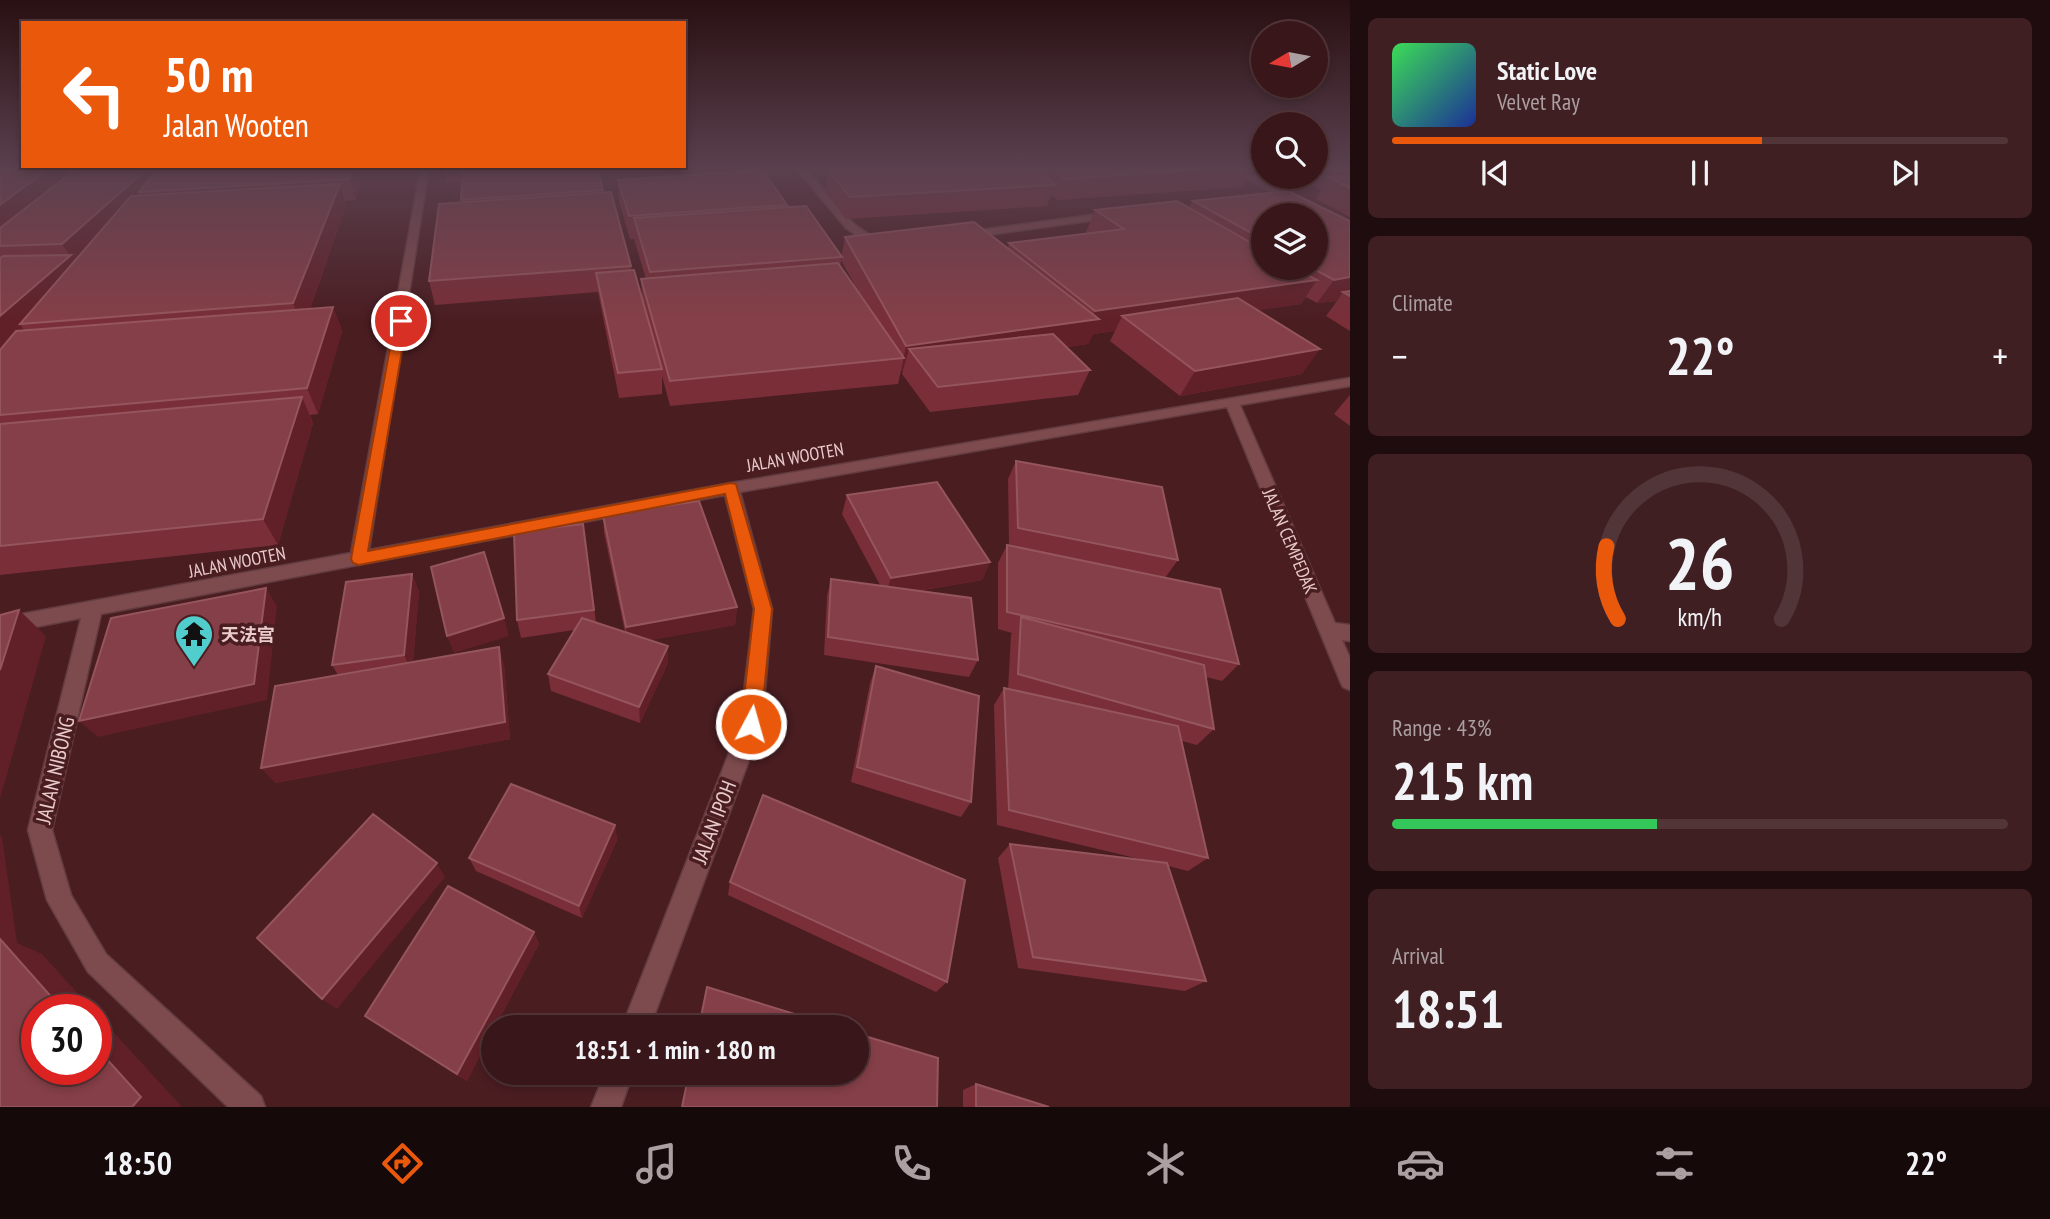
<!DOCTYPE html>
<meta charset="utf-8">
<style>
body{margin:0;font-family:"PT Sans Narrow","Noto Sans SC",sans-serif;background:#3f1f22;color:#f1f3f6;height:100vh;display:flex;flex-direction:column;font-size:26px;white-space:nowrap}
*{box-sizing:border-box;margin:0}
p{font-size:23px;color:#ab9fa2}
.icon{flex:none;width:38px;height:38px;fill:none;stroke:currentColor;stroke-width:2;stroke-linecap:round;stroke-linejoin:round}
.map{position:relative;flex:1;overflow:hidden}
.side{display:flex;flex-direction:column;gap:18px;padding:18px;background:#1f0c0e;width:700px}
.side>*{flex:none}
.guide{position:absolute;left:21px;top:21px;width:665px;height:147px;border-radius:0px;box-shadow:0 4px 10px #0003,0 0 0 2px #523538;background:#ea580c;color:#fff;overflow:hidden}
.needle{width:46px;rotate:260deg}
.buttons{position:absolute;left:1251px;top:21px;display:grid;gap:14px}
.buttons a{display:grid;place-items:center;width:77px;height:77px;border-radius:50%;background:#381619;box-shadow:0 4px 10px #0003,0 0 0 2px #523538;font-size:35px}
.speed{position:absolute;left:21px;top:994px;display:flex;gap:14px;font-size:35px;font-weight:700;text-align:center}
.speed>*{display:grid;place-content:center;width:91px;height:91px;border-radius:50%;background:#381619;box-shadow:0 4px 10px #0003,0 0 0 2px #523538;line-height:1}
.speed .limit{border:10px solid #d22;background:#fff;color:#111}
.pin{position:absolute;display:grid;place-items:center;width:60px;height:60px;color:#fff;margin:-30px;border:4px solid #fff;border-radius:50%;box-shadow:0 2px 7px #0007}
.me{position:absolute;width:77px;margin:-38px;rotate:6deg;stroke-linejoin:round;filter:drop-shadow(0 0 5px #0008)}
.turn{display:flex;align-items:center;gap:24px;height:147px;padding:0 28px;font-size:32px}
.turn .icon{width:91px;height:91px;stroke-width:2.5}
.turn b{display:block;font-size:49px;line-height:60px}
.big{font-size:52px;font-weight:700;line-height:1.1}
.side .tile{flex:1;display:flex;flex-direction:column;justify-content:center;gap:10px;min-width:0;padding:0 24px;border-radius:10px;background:#3f1f22}
.side .dial{align-items:center;gap:0}
.dial svg{height:182px;overflow:visible;fill:none;stroke:#523538;stroke-width:7;stroke-linecap:round;text-anchor:middle}
.dial text{fill:#f1f3f6;stroke:none}
.song{display:flex;align-items:center;gap:21px}
.cover{width:84px;height:84px;border-radius:10px;background:linear-gradient(135deg,hsl(130 70% 55%),hsl(230 70% 35%))}
.played{height:7px;border-radius:4px;background:linear-gradient(90deg,#ea580c 60%,#523538 60%)}
.keys{display:flex;justify-content:space-around;direction:ltr}
.heat{display:flex;justify-content:space-between;align-items:center;font-size:38px;direction:ltr}
.charge{height:10px;border-radius:5px;background:linear-gradient(90deg,#34c759 43%,#523538 0)}
.trip{position:absolute;left:481px;top:1015px;width:388px;height:70px;border-radius:35px;background:#381619;box-shadow:0 4px 10px #0003,0 0 0 2px #523538;font-weight:700;line-height:70px;text-align:center}
.dock{display:flex;height:112px;justify-content:space-around;align-items:center;background:#16090a;color:#ab9fa2}
.dock .icon{width:49px;height:49px}
.dock .selected{color:#ea580c}
.dock b{font-size:32px;color:#f1f3f6}
main{display:flex;flex:1;min-height:0}
.map>svg:first-child{display:block}
.lines{fill:none;stroke-linecap:round;stroke-linejoin:round}
.service-casing{stroke:#623c40;stroke-width:3}
.minor-casing{stroke:#623c40;stroke-width:3}
.service{fill:#7d4a4d;fill-rule:evenodd}
.minor{fill:#7d4a4d;fill-rule:evenodd}
.wall{fill:#792e38;fill-rule:evenodd}
.shaded-wall{fill:#612028}
.building{fill:#853f48;stroke:#95555c;stroke-width:2}
.route{fill:#ea580c;stroke:#983908;stroke-width:2}
.labels{text-anchor:middle;dominant-baseline:central;stroke-width:7;stroke-linejoin:round;paint-order:stroke}
.street-label{font-size:18px;fill:#e9cbcb;stroke:#4a1d21}
.poi-label{font-size:18px;font-weight:bold;fill:#e9cbcb;stroke:#4a1d21;text-anchor:start}
.near-street-label{font-size:21px;fill:#e9cbcb;stroke:#4a1d21}
</style>
<main>
<div class="map">
<svg width="1350" height="1107" viewBox="0 0 1350 1107">
<rect width="100%" height="100%" fill="#4a1d21"/>
<g class="lines">
<defs>
<path id="service" d="M794 166H803L854 224 871 236 889 238V242L864 241 846 228Z
M1226 166H1237L1300 202 1292 204Z
M1114 212 1119 215 1118 217 965 238 960 235 965 232Z"/>
<path id="minor" d="M421 166H429L369 550 731 483 1350 378V386L1240 405 1335 623 1350 625V641L1342 640 1350 658V690L1343 687 1340 681 1227 407 740 492 772 609 762 725 650 1027H622L740 725 754 609 725 495 101 614 52 830 71 895 106 954 261 1096 265 1107H228L88 972 47 900 28 830 81 618 0 634V618L351 553Z
M605 1073H633L621 1107H591Z"/>
</defs>
<!-- service casing -->
<use href="#service" class="service-casing"/>
<!-- minor casing -->
<use href="#minor" class="minor-casing"/>
<!-- service -->
<use href="#service" class="service"/>
<!-- minor -->
<use href="#minor" class="minor"/>
</g>
<!-- wall -->
<path class="wall" d="M0 166H366L356 200 345 201 346 206 310 309 333 307 342 331 318 414 310 415 313 423 278 545 0 575Z
M442 166H597L604 193 631 266V270L642 298 641 279H646L634 239H630L619 201 618 180 787 205V207L842 257 840 266 858 291 841 260 845 237 1008 248 1009 243 1087 233 1086 232 1095 210 1189 208 1193 201 1350 221V331L1326 316 1337 301 1317 303 1306 297 1301 304 1258 310 1302 374 1180 396 1110 341 1115 331 1093 334 1088 344 1067 347 1090 370 1078 395 930 412 902 374 903 370 901 371 898 384 670 406 662 376V394L619 398 598 292 435 305 429 281 461 202 462 182 446 183ZM1264 215 1316 268H1264Z
M602 166H676L604 171Z
M835 166H1254L1243 187 1058 200 1051 195 1047 206 846 219 825 191 828 170 838 169Z
M1316 166H1350V217L1316 199 1321 190 1295 177H1316Z
M1349 396H1350V426L1334 414Z
M1016 461 1178 560 1165 578 1239 664 1222 681 1206 677 1214 729 1197 745 1182 741 1208 858 1188 871 1168 866 1206 981 1185 991 1018 968 998 858 1010 844 1144 860 997 825 994 705 1004 688 1008 689 1011 635 1012 633 998 629V563L1007 545H1009L1008 479Z
M847 495 990 562 982 580 918 591 978 660 969 677 824 655 827 596 831 579 880 585 842 514Z
M603 515 737 607 735 625 650 640 668 646V663L640 723 551 691 548 674 574 630 521 638 517 620 583 524 596 622 625 632 604 533Z
M412 574 419 592 413 662 504 664 510 739 275 783 338 675 332 665Z
M876 666 971 802 961 817 851 782 870 683Z
M615 825 617 840 582 918 476 871 469 858Z
M730 882 947 982 936 992 728 895Z
M534 932 539 944 495 1027H494L467 1081 365 1016Z
M976 1084 1049 1107H963V1090Z"/>
<!-- shaded-wall -->
<path class="shaded-wall" d="M52 166H81L0 238V205Z
M150 166H182L139 192 144 203 20 324 26 333 0 357V316L70 256 62 244Z
M354 166H366L356 200 350 179Z
M340 184 346 206 303 328 293 303Z
M1350 277V296L1343 292 1337 301 1317 303 1334 280Z
M1317 280 1301 304 1137 328 1122 316 1115 331 1093 334 1088 344 923 367 909 349 903 370 901 371 906 346 1090 320 1095 311Z
M333 307 342 331 318 414 307 388Z
M1320 349 1302 374 1180 396 1195 371Z
M302 397 313 423 278 545 263 519Z
M990 562 982 580 885 596 891 578Z
M412 574 419 592 412 672 404 655Z
M266 588 277 606 267 700 98 737 79 721Z
M737 607 735 625 628 644 626 627Z
M19 610 46 636 0 799V670Z
M504 618 509 636 454 653 447 636Z
M668 646V663L640 723 639 707Z
M499 647 504 664 510 739 275 783 261 768Z
M615 825 617 840 582 918 579 906Z
M0 836 2 837 17 943 42 954 93 1010H63L0 962Z
M437 863 445 877 337 1009 322 999Z
M534 932 539 944 495 1027H494V1030L467 1081 457 1074Z
M96 1013 182 1107H132L96 1047Z"/>
<!-- building -->
<path class="building" d="M0 166H52L0 205Z
M80 166H150L62 244 0 246V228Z
M160 166H354L350 179 139 192Z
M463 166H597L603 190 461 200Z
M891 166H1031L1055 185 850 197 828 170Z
M1048 166H1253L1066 179Z
M1328 166H1350V169L1337 170Z
M763 170 787 205 629 216 618 180Z
M1350 176V188L1329 177Z
M340 184 293 303 20 324 131 196Z
M1288 191 1350 221V277L1334 280 1312 268H1316V215H1264V240L1193 201Z
M611 192 631 266 429 281 439 204Z
M1177 201 1264 250V268H1295L1317 280 1095 311 1009 243 1124 229 1095 210Z
M806 206 842 257 650 272 634 218Z
M974 222 1099 319 906 346 845 237Z
M71 255 0 316V258L3 256Z
M838 263 904 358 670 381 641 279Z
M634 270 662 369 618 373 596 273Z
M1350 291V296L1343 292Z
M1238 298 1320 349 1195 371 1122 316Z
M333 307 307 388 0 415V350L16 331Z
M1053 334 1090 370 938 387 909 349Z
M302 397 263 519 0 546V424Z
M1016 461 1162 487 1178 560 1018 528Z
M937 482 990 562 891 578 847 495Z
M699 501 737 607 626 627 603 515Z
M583 524 594 610 517 620 514 532Z
M1007 545 1220 589 1239 664 1007 612Z
M484 552 504 618 447 636 431 567Z
M412 574 404 655 332 665 346 582Z
M831 579 971 598 978 660 828 637Z
M266 588 254 684 79 721 111 618Z
M19 610 0 670V615Z
M1021 617 1204 665 1214 729 1018 674Z
M582 618 668 646 639 707 548 674Z
M499 647 505 722 261 768 275 686Z
M876 666 979 696 971 802 857 767Z
M1004 688 1178 726 1208 858 1009 810Z
M511 784 615 825 579 906 469 858Z
M763 795 965 880 947 982 730 882Z
M373 814 437 863 322 999 257 938Z
M1010 844 1167 863 1206 981 1033 957Z
M448 886 534 932 457 1074 365 1016Z
M0 939 63 1010H37V1069H96V1047L141 1097 132 1107H0Z
M707 987 837 1027H699Z
M858 1034 938 1058 937 1107H682L689 1073H858Z
M976 1084 1049 1107H976Z"/>
<!-- sky -->
<linearGradient id="sky" x2="0" y2="1"><stop stop-color="#291012"/><stop offset="0.52" stop-color="#5a404e"/><stop offset="1" stop-color="#5a404e" stop-opacity="0"/></linearGradient>
<rect width="1350" height="321" fill="url(#sky)"/>
<!-- route -->
<path class="route" d="M401 317 407 321 368 551 731 483 736 484 772 609 761 724 758 731 751 733 744 731 741 724 754 609 725 494 359 565 353 563 351 559 395 321Z"/>
<!-- icons -->
<defs>
<symbol id="temple-pin" viewBox="-11 -11 22 30"><path d="M0 17L-7.5 6A9.5 9.5 0 1 1 7.5 6Z" fill="#52cdce" stroke="#4a1d21"/><path d="M0-6L5-2H3V0L6.5 2.5H4V6H1.5V3h-3V6H-4V2.5H-6.5L-3 0V-2H-5Z" fill="#111"/></symbol>
</defs>
<g fill-rule="evenodd">
<use href="#temple-pin" x="172" y="612" width="44" height="60"/>
</g>
<g class="labels">
<!-- street labels -->
<g class="street-label">
<text transform="translate(795 457) rotate(-10)">JALAN WOOTEN</text>
<text transform="translate(1290 541) rotate(67)">JALAN CEMPEDAK</text>
<text transform="translate(237 562) rotate(-11)">JALAN WOOTEN</text>
</g>
<!-- poi labels -->
<g class="poi-label">
<text x="221" y="634">天法宫</text>
</g>
<!-- near-street labels -->
<g class="near-street-label">
<text transform="translate(55 770) rotate(-77)">JALAN NIBONG</text>
<text transform="translate(714 822) rotate(-69)">JALAN IPOH</text>
</g>
</g>
</svg>
<div class="buttons">
<a><svg class="needle" viewBox="-14 -14 28 28"><path d="M0-13l5 13h-10z" fill="#e53935"/><path d="M0 13l5-13h-10z" fill="#ab9fa2"/></svg></a>
<a><svg class="icon" aria-label="search" viewBox="0 0 24 24"><circle cx="10" cy="10" r="6"/><path d="M15 15l6 6"/></svg></a>
<a><svg class="icon" aria-label="layers" viewBox="0 0 24 24"><path d="M12 4l9 5-9 5-9-5zM3 14l9 5 9-5"/></svg></a>
</div>
<div class="speed"><div class="limit">30</div></div>
<div class="pin" style="left:401px;top:321px;background:#d93025"><svg class="icon" aria-label="arrive" viewBox="0 0 24 24"><path d="M6 21V4h12l-3 4 3 4H6"/></svg></div>
<svg class="me" style="left:751px;top:724px" viewBox="-20 -20 40 40"><circle r="17" fill="#ea580c" stroke="#fff" stroke-width="3"/><path d="M0-11L8 9 0 5-8 9z" fill="#fff"/></svg>
<div class="trip">18:51 · 1 min · 180 m</div>
<div class="guide">
<div class="turn"><svg class="icon" aria-label="left" viewBox="0 0 24 24"><path d="M17 20v-9H6M10 6l-5 5 5 5"/></svg><div><b>50 m</b>Jalan Wooten</div></div>
</div>
</div>
<section class="side">
<div class="tile">
<div class="song"><i class="cover"></i><div><b>Static Love</b><p>Velvet Ray</p></div></div>
<div class="played"></div>
<div class="keys"><svg class="icon" aria-label="previous" viewBox="0 0 24 24"><path d="M18 5L8 12l10 7zM5 5v14"/></svg><svg class="icon" aria-label="pause" viewBox="0 0 24 24"><path d="M8 5v14M16 5v14"/></svg><svg class="icon" aria-label="next" viewBox="0 0 24 24"><path d="M6 5l10 7-10 7zM19 5v14"/></svg></div>
</div>
<div class="tile"><p>Climate</p>
<div class="heat"><a>−</a><b class="big">22°</b><a>+</a></div>
</div>
<div class="tile dial"><svg viewBox="0 0 100 80">
<path d="M14 69A42 42 0 1 1 86 69"/>
<path d="M14 69A42 42 0 0 1 9 37" stroke="#ea580c"/>
<text x="50" y="56" font-size="32" font-weight="700">26</text>
<text x="50" y="72" font-size="11">km/h</text>
</svg></div>
<div class="tile"><p>Range · 43%</p><b class="big">215 km</b><div class="charge"></div></div>
<div class="tile"><p>Arrival</p><b class="big">18:51</b></div>
</section>
</main>
<nav class="dock">
<b>18:50</b>
<svg class="icon selected" aria-label="directions" viewBox="0 0 24 24"><path d="M12 3l9 9-9 9-9-9zM9 14v-3h6M13 9l2 2-2 2"/></svg>
<svg class="icon" aria-label="music" viewBox="0 0 24 24"><path d="M9 18V5l10-2v13"/><circle cx="6" cy="18" r="3"/><circle cx="16" cy="16" r="3"/></svg>
<svg class="icon" aria-label="phone" viewBox="0 0 24 24"><path d="M5 4h4l2 5-3 2q2 4 5 5l2-3 5 2v4C11 20 4 13 5 4z"/></svg>
<svg class="icon" aria-label="climate" viewBox="0 0 24 24"><path d="M12 3v18M4 7l16 10M4 17L20 7"/></svg>
<svg class="icon" aria-label="car" viewBox="0 0 24 24"><path d="M5 17H2v-5l4-1 3-4h7l3 4 3 1v5h-3M9 17h6M6 11h13"/><circle cx="7" cy="17" r="2"/><circle cx="17" cy="17" r="2"/></svg>
<svg class="icon" aria-label="filters" viewBox="0 0 24 24"><path d="M4 7h16M4 17h16"/><circle cx="9" cy="7" r="2"/><circle cx="15" cy="17" r="2"/></svg>
<b>22°</b>
</nav>
